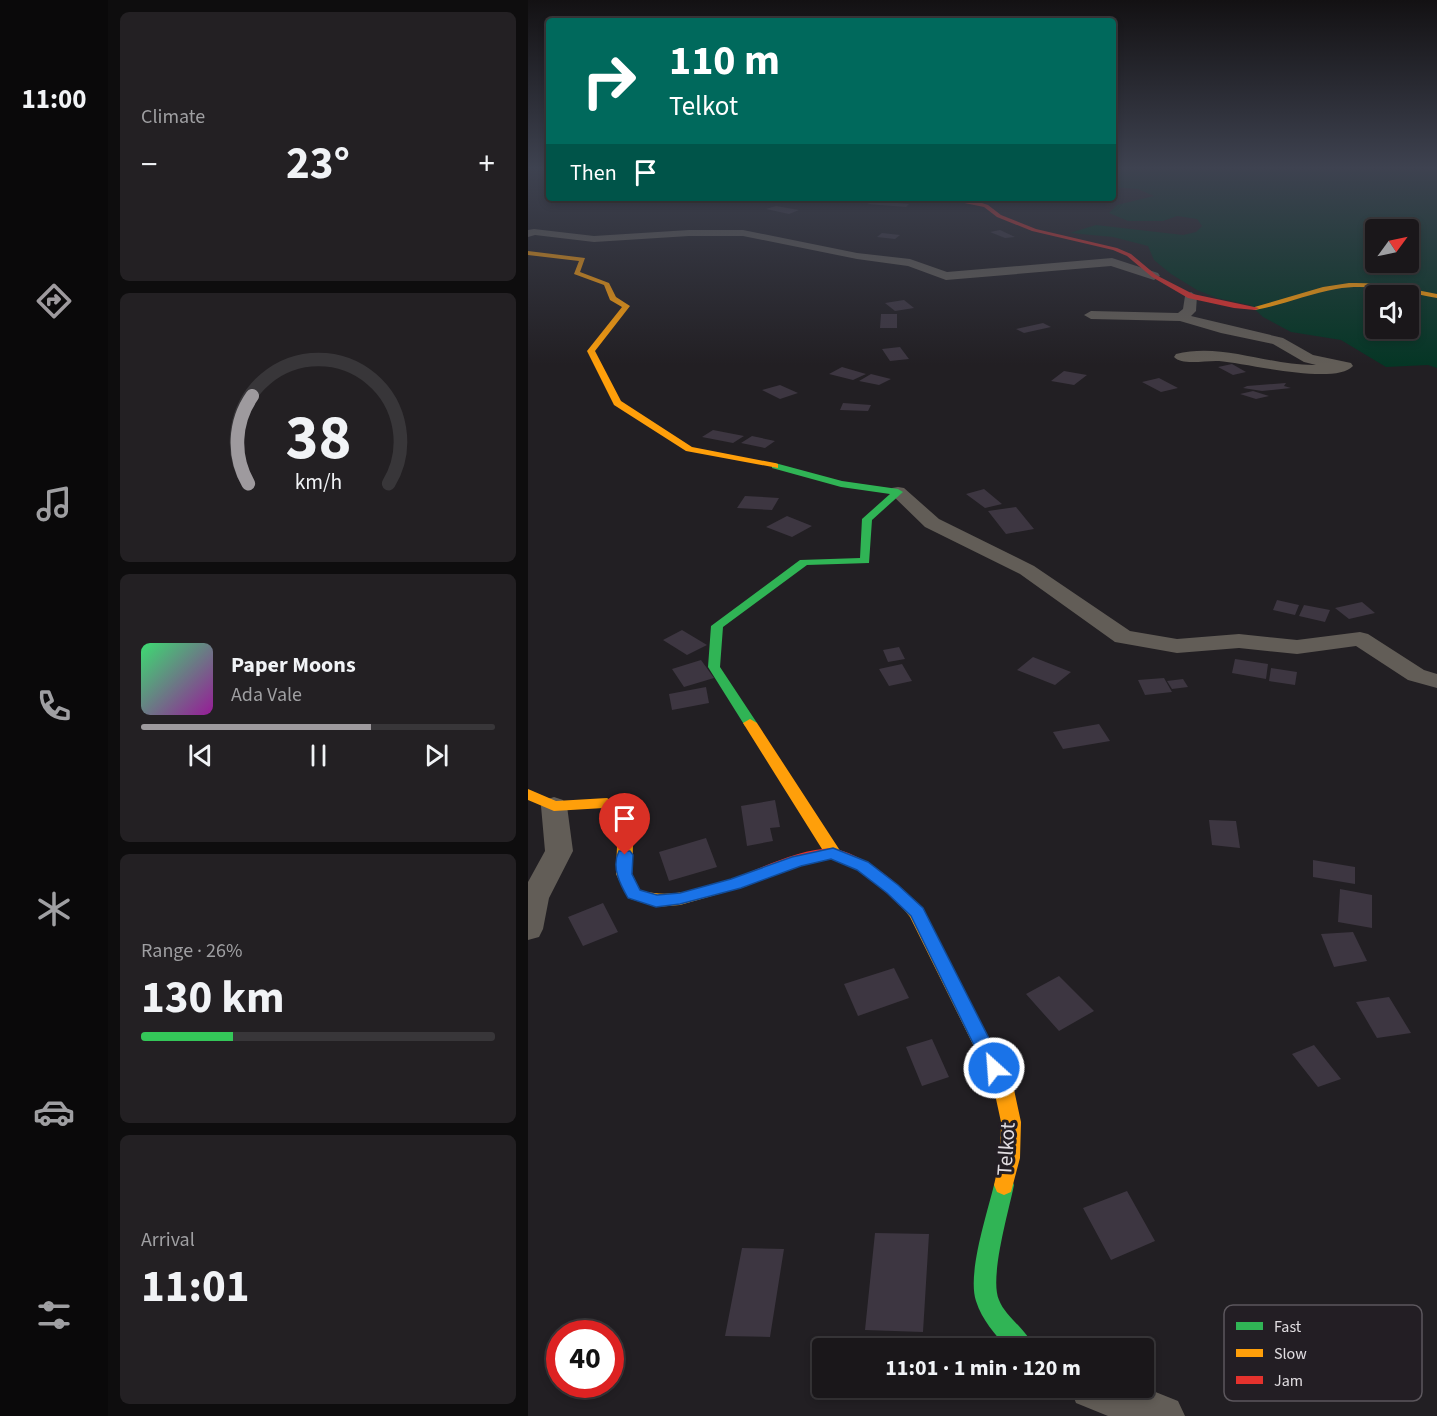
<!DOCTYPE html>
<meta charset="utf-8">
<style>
body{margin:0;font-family:"Source Sans 3",sans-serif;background:#232023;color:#f1f3f6;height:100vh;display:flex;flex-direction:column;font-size:22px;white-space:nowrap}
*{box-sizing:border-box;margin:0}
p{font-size:20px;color:#9f9fa2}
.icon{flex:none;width:33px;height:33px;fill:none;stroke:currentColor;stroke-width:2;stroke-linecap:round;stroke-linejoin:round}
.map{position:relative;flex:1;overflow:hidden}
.sheet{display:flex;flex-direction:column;gap:12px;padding:12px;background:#0e0d0e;width:420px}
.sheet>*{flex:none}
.banner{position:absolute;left:18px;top:18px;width:570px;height:183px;border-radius:6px;box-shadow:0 3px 9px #0003,0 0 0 2px #383639;background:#00695c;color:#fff;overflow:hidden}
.needle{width:39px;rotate:57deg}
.controls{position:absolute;left:837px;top:219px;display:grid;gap:12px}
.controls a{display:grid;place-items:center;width:54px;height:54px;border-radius:6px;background:#1a171a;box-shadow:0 3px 9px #0003,0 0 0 2px #383639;font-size:30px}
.speed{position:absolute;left:18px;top:1320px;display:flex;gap:12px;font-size:30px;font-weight:700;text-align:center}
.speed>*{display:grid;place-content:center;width:78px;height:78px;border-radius:50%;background:#1a171a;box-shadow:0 3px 9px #0003,0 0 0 2px #383639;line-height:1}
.speed .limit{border:9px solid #d22;background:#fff;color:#111}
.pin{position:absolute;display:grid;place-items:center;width:51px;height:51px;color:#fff;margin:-62px -26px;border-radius:50% 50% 50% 0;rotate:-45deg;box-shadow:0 0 6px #0007}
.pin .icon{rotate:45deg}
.me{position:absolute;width:66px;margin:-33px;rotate:334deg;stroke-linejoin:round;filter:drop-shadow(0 0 4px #0008)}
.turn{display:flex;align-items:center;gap:21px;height:126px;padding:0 24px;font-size:27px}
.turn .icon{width:78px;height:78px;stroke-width:2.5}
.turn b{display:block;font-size:42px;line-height:51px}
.then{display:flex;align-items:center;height:57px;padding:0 24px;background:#0003;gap:12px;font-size:22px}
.big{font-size:45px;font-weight:700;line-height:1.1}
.sheet .card{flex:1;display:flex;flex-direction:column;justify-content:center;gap:9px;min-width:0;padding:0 21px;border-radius:9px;background:#232023}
.sheet .dial{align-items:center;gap:0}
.dial svg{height:156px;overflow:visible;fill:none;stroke:#383639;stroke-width:7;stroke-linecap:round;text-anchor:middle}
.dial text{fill:#f1f3f6;stroke:none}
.song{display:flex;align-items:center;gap:18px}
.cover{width:72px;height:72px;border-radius:9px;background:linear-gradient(135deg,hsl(140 70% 55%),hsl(300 70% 35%))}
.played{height:6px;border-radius:3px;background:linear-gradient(90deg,#9e9a9e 65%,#383639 65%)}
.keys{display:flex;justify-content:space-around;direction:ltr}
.heat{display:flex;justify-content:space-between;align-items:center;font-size:33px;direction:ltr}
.charge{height:9px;border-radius:4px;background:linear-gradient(90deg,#34c759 26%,#383639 0)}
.trip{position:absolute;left:284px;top:1338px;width:342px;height:60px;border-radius:6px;background:#1a171a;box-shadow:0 3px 9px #0003,0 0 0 2px #383639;font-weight:700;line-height:60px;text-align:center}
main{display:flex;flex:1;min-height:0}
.tab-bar{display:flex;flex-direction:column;width:108px;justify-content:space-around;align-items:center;background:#0a090a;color:#9f9fa2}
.tab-bar .icon{width:42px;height:42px}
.tab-bar .active{color:#9e9a9e}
.tab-bar b{font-size:27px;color:#f1f3f6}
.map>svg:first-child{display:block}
.green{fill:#053625;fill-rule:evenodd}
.building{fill:#3d3641}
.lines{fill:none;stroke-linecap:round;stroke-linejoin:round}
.street{fill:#625d57;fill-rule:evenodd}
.fast{fill:#30b455;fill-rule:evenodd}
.slow{fill:#ff9f0a;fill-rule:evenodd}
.jam{fill:#e5322d;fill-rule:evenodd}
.route{fill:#1a73e8;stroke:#114b97;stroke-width:1.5}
.labels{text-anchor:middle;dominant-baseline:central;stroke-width:6;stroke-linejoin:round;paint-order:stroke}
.near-street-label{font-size:21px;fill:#e1dde1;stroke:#231e24}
.key{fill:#231e24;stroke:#5c575d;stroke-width:1.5}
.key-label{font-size:16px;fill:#e1dde1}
</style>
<main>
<nav class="tab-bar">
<b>11:00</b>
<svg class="icon active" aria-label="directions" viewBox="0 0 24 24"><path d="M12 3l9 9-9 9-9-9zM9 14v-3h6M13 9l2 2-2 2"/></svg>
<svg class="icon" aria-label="music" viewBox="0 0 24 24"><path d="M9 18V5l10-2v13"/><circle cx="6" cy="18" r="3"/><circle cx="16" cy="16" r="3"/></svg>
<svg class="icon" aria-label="phone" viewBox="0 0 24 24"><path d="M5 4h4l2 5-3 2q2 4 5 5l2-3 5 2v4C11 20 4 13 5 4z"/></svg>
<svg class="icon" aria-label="climate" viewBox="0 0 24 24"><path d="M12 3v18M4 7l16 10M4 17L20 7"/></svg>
<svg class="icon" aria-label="car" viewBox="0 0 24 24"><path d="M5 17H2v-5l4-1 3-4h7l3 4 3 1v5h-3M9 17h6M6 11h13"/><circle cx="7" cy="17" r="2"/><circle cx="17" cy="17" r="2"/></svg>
<svg class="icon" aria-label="filters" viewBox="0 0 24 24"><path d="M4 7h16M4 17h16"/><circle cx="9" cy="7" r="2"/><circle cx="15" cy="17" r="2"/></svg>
</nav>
<section class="sheet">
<div class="card"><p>Climate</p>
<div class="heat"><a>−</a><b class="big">23°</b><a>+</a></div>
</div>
<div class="card dial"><svg viewBox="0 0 100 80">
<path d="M14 69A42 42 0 1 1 86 69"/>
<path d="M14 69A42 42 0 0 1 16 24" stroke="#9e9a9e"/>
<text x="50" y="56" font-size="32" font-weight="700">38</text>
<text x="50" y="72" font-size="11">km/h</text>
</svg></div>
<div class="card">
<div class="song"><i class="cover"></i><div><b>Paper Moons</b><p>Ada Vale</p></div></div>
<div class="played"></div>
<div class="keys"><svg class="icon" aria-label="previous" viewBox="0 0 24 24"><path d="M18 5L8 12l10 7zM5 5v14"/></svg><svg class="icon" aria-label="pause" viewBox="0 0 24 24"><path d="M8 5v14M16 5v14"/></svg><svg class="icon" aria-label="next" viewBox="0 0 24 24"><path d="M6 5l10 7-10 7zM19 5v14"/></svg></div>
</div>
<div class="card"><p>Range · 26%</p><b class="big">130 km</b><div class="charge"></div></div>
<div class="card"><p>Arrival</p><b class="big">11:01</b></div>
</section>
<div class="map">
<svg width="909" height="1416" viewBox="0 0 909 1416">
<rect width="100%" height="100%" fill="#221f23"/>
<!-- green -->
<path class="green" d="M585 167H909V368L900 365 858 367 813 340 763 332 735 317 722 305 689 298 669 290 643 274 626 260 620 246 585 237 542 233 568 225 655 235 668 232 674 226 669 219 649 216 635 221H600L581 213 589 205 626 196 610 189 585 187ZM848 230H880V262H848ZM848 296H880V328H848Z"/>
<!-- building -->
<path class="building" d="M346 201 381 204 378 207 339 204Z
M248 206 271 210 261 214 238 209Z
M472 230 487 237 477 238 462 232Z
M354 233 372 235 367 239 349 237Z
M376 300 386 308 367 311 357 303Z
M353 314H369V328H352Z
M515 323 523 327 496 333 488 329Z
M372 347 381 359 362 361 354 349Z
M704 364 718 372 705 375 690 367Z
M314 367 338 374 325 380 301 374Z
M536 371 559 375 546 385 523 381Z
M343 374 363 379 351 385 331 381Z
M631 378 650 388 633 392 614 382Z
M758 383 756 386 763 388 734 391 715 388 719 386Z
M252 385 270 393 252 399 234 390Z
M725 391 741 396 728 399 712 394Z
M315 403 343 405 340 411 312 410Z
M185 430 216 436 205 443 174 437Z
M224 436 247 441 237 448 213 443Z
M456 489 474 504 457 508 438 494Z
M217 496 251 498 244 510 209 508Z
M488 507 506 529 478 534 460 511Z
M259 516 284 526 264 537 238 527Z
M749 600 771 605 767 615 745 610Z
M834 602 847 613 821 619 807 608Z
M776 605 802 610 797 622 771 616Z
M154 630 179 645 159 655 135 640Z
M371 647 377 659 360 662 355 650Z
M505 657 543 672 527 685 489 670Z
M707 659 740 664 738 679 704 673Z
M173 660 186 678 156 687 144 669Z
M374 664 384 681 361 686 351 669Z
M743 668 769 672 767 685 741 681Z
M636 678 644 692 617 695 610 680Z
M655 679 660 687 644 689 639 681Z
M178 687 181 703 144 710 141 694Z
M571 724 582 741 535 749 525 732Z
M247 800 252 827 242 828 245 841 219 846 213 806Z
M681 820 708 821 712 848 684 845Z
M178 838 189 867 141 881 131 852Z
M785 860 827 867V884L785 877Z
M812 889 844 895V928L810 922Z
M75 903 90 932 55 946 40 917Z
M825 932 839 961 806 967 793 934Z
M366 968 381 998 330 1016 316 984Z
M531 976 566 1011 531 1031 498 994Z
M861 997 883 1033 849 1038 828 1002Z
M404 1039 421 1077 394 1086 378 1047Z
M786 1045 813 1079 790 1087 764 1054Z
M599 1191 627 1241 583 1260 555 1208Z
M347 1233 401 1234 395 1332 337 1330Z
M214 1248 256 1249 242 1337 197 1336Z"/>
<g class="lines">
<!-- street -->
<path class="street" d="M6 229 66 236 161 230H215L329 253 382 259 419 272 584 258 630 273 632 276 626 280 583 266 418 280 380 266 329 259 215 236H161L66 242 7 235 0 237V230Z
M663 292 669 296 668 311 663 316 755 338 785 355 823 363 825 366C807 386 718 363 691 361 679 360 654 366 646 357L648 354C694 342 741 366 788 365L776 362 745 344 693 333 652 321 563 319 556 315 563 311 650 313 655 309 657 296Z
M370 487 376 488 411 519 506 566 602 631 649 639 711 634 769 640 832 632 840 634 896 670 909 674V688L880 680 828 646 769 654 711 648 649 653 587 642 492 574 397 527 361 492 364 488Z
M26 797 35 800 39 806 45 851 21 898 15 929 11 937 0 940V882L17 851 13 806 17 800Z
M615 1387 650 1401 657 1416H580L548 1403 542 1388Z"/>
<!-- fast -->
<path class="fast" d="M247 463 314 481 370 489 375 492 344 520 341 563 279 565 195 627 192 667 229 723 222 727 217 726 180 667 183 626 272 560 332 558 334 519 362 494 313 487 244 468V464Z
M476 1175 483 1178 486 1185C481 1210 461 1278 471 1300 478 1318 499 1329 506 1348H479C467 1334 454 1320 448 1301 439 1274 459 1214 466 1185L469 1178Z"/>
<!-- slow -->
<path class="slow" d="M0 251 57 258 52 272 81 283 88 297 102 306 67 351 93 401 164 447 247 463 250 464V468L158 451 86 405 59 351 94 307 82 300 76 285 46 274 51 261 0 255Z
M821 283C851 282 880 288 909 294V298C876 292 842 283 808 289 780 294 755 305 727 310L723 308 795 287Z
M222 719 229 723 311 849 313 853 311 857H299L215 723Z
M0 789 28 801 79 798 103 812 106 816 104 874 112 890C146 901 180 885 213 876L219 878 221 882 219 886 152 905 128 907 100 898 88 874 90 818 76 808 26 811 0 800Z
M377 895 383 897 397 913 485 1085 493 1122 492 1158 483 1192 476 1195 469 1192 466 1185 472 1158 473 1122 465 1085 382 917 369 901 371 897Z"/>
<!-- jam -->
<path class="jam" d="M412 198 448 201 460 205 473 215 508 229 589 248 603 254 628 275 665 294 731 308 727 310 706 308 660 298 624 277 599 256 585 250 504 231 469 217 456 207Z
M305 848C336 856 360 875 383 897L385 901 383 905 377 907 371 905C356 890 328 864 307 859 286 854 235 881 213 888L207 886 205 882 207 878C238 866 272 849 305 848Z"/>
</g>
<!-- sky -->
<linearGradient id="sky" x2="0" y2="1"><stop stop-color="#131113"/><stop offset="0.46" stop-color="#3e4250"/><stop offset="1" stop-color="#3e4250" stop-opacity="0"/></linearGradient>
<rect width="909" height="365" fill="url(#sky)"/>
<!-- route -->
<path class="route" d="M305 848 340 862 370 885 395 908 476 1068 473 1074 466 1076 460 1074 383 916 359 893 329 870 303 859 273 866 213 888 152 904 128 907 100 898C92 884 83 867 91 851H102L105 855 104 874 112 890 129 895 152 893 203 879 264 857Z"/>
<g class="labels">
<!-- near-street labels -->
<g class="near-street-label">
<text transform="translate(478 1149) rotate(-86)">Telkot</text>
</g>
</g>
<!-- legend -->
<rect x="696" y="1305" width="198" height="96" rx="9" class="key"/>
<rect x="708" y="1322" width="27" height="8" fill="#30b455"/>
<rect x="708" y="1349" width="27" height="8" fill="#ff9f0a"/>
<rect x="708" y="1376" width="27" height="8" fill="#e5322d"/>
<g class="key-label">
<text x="746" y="1332">Fast</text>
<text x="746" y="1359">Slow</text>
<text x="746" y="1386">Jam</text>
</g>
</svg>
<div class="controls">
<a><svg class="needle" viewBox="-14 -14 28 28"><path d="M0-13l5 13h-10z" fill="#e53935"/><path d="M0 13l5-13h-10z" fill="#9f9fa2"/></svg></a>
<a><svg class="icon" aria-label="sound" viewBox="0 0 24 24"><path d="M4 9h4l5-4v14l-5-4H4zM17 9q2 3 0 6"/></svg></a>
</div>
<div class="speed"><div class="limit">40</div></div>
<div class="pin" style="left:97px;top:855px;background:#d93025"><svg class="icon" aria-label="arrive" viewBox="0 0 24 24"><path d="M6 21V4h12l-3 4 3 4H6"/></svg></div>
<svg class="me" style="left:466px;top:1068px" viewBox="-20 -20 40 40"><circle r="17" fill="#1a73e8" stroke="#fff" stroke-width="3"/><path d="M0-11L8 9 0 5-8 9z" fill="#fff"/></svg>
<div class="trip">11:01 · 1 min · 120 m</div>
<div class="banner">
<div class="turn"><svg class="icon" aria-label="right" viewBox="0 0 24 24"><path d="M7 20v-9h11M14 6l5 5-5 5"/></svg><div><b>110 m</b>Telkot</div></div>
<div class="then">Then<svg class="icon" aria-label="arrive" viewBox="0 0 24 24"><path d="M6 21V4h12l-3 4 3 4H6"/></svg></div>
</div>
</div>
</main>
